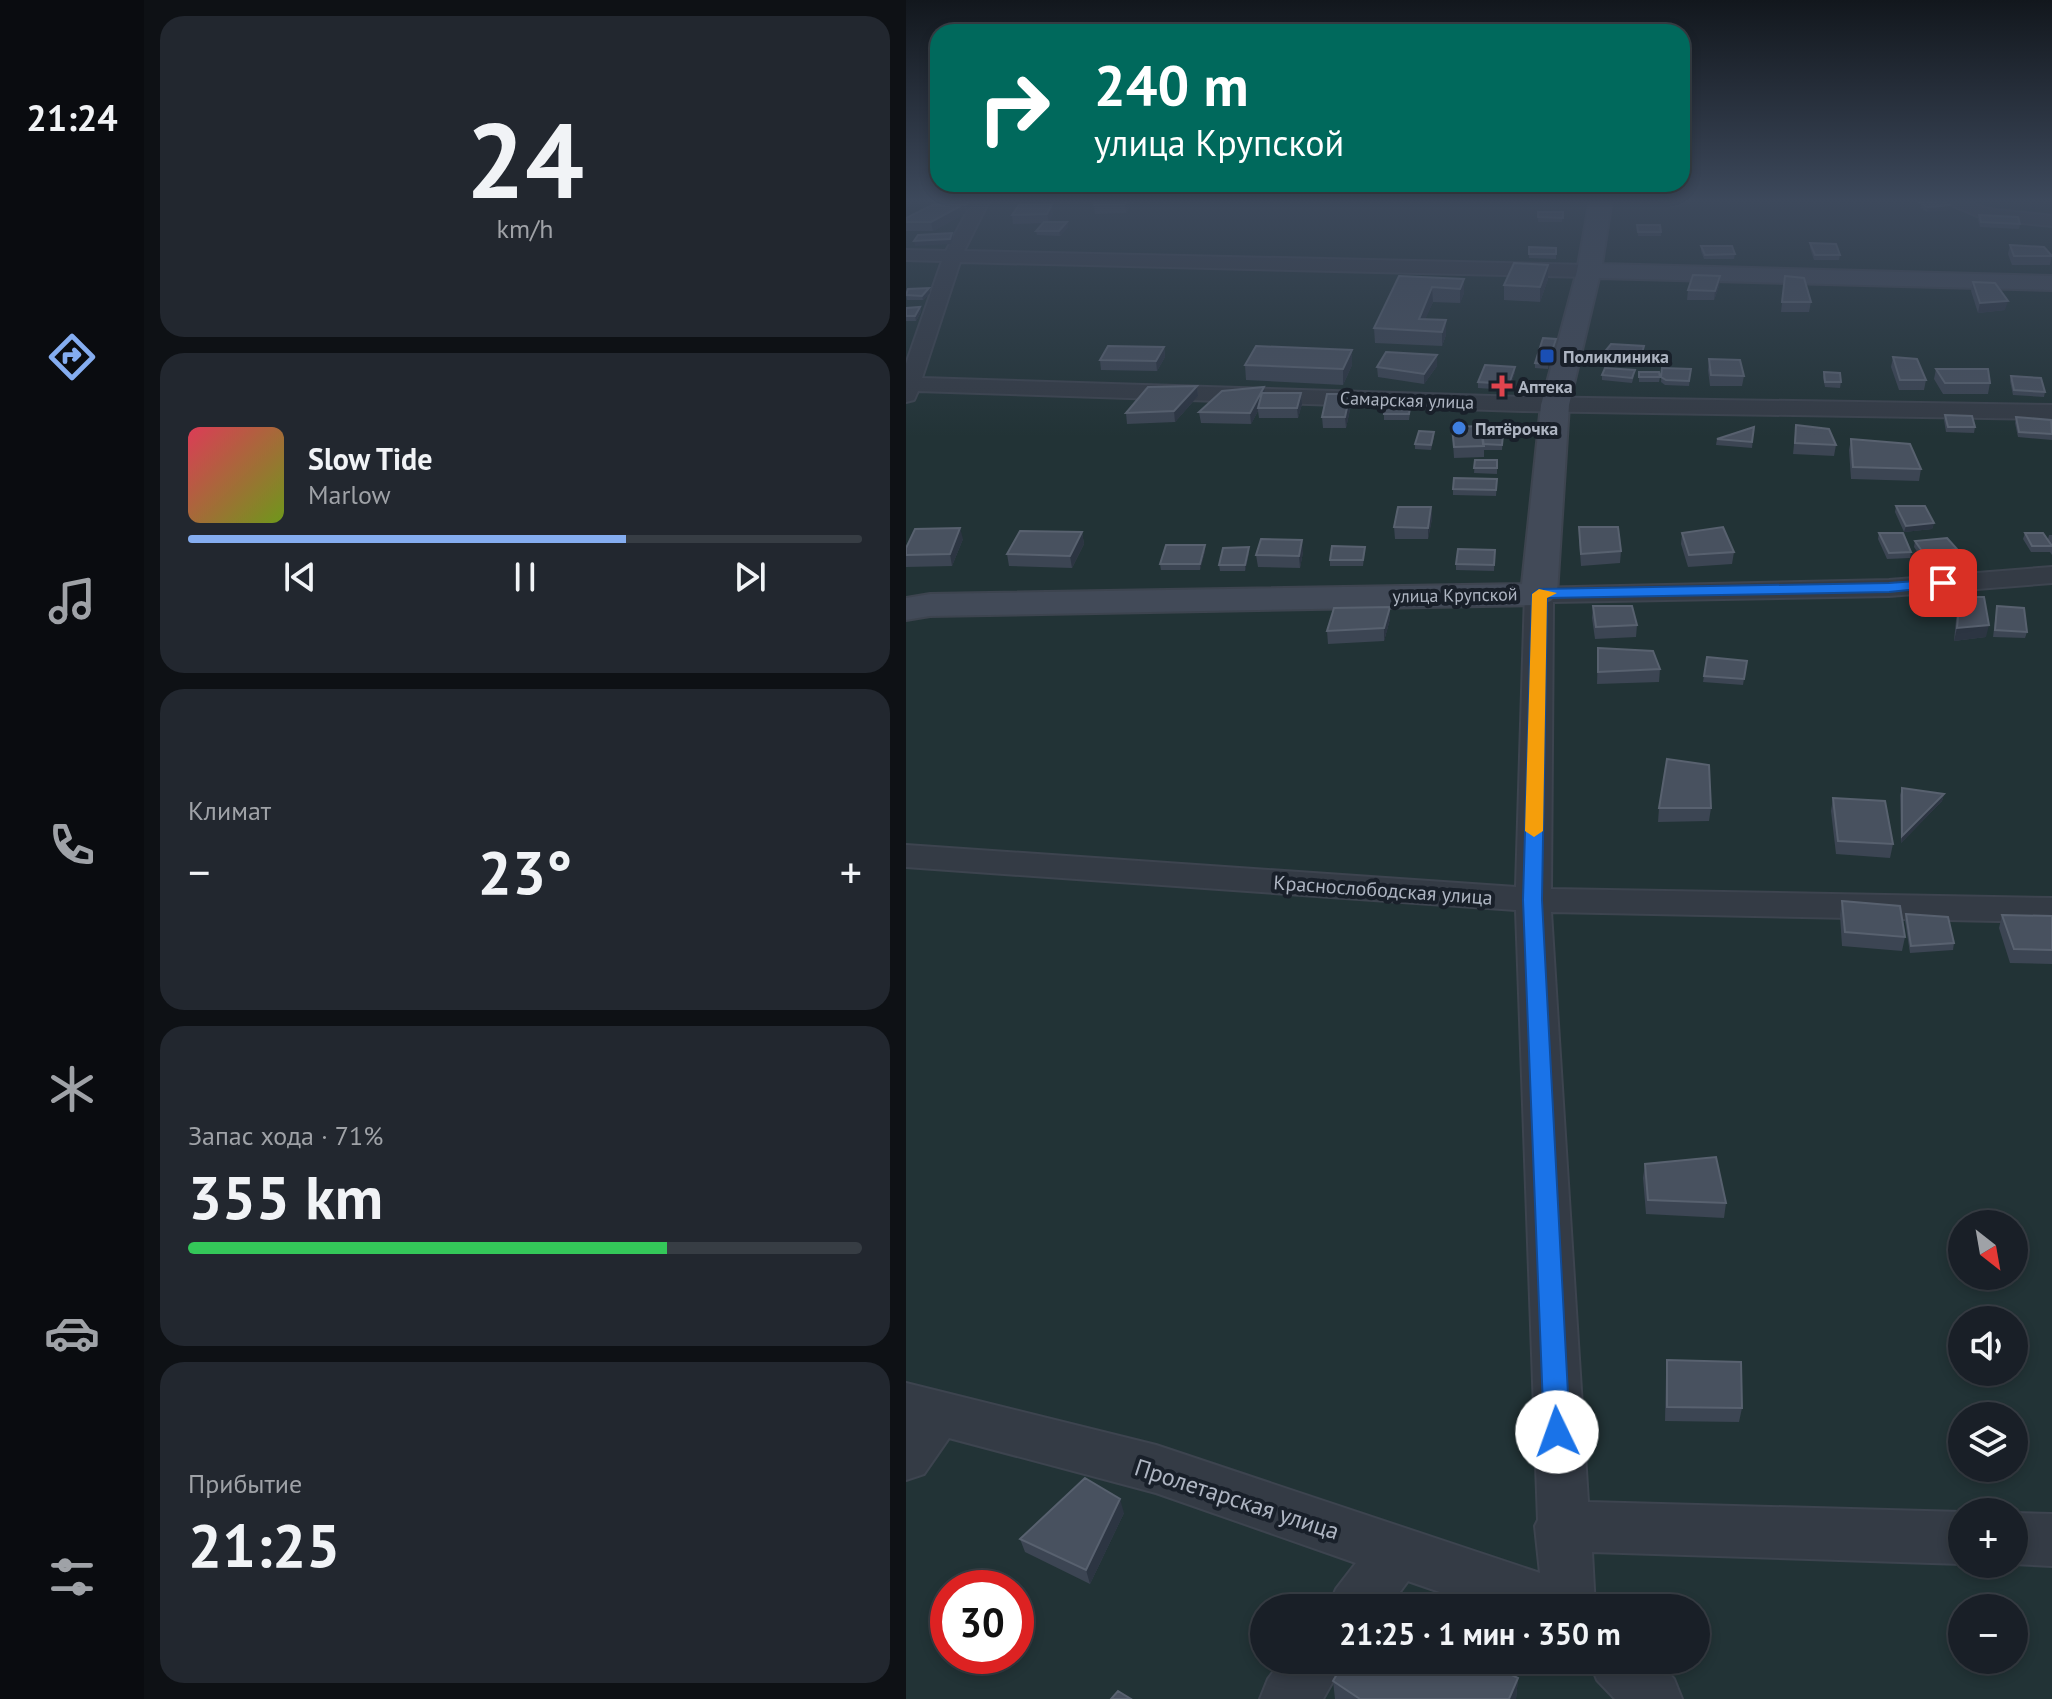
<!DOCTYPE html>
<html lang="ru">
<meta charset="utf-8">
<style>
body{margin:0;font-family:"PT Sans",sans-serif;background:#22272f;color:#f1f3f6;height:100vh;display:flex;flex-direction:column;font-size:30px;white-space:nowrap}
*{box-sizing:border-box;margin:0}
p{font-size:26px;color:#9fa2a7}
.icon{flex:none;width:44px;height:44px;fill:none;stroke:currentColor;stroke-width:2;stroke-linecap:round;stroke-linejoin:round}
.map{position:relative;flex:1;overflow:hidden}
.drawer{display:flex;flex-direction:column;gap:16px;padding:16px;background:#0e1115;width:762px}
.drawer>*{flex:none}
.banner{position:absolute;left:24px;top:24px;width:760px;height:168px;border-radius:24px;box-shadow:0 4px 12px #0003,0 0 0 2px #373d44;background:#00695c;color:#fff;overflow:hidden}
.needle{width:52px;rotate:149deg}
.buttons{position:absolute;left:1042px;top:1210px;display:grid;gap:16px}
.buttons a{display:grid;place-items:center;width:80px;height:80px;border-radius:50%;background:#191f27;box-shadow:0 4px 12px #0003,0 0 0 2px #373d44;font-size:40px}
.speed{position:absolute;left:24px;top:1570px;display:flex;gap:16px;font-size:40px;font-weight:700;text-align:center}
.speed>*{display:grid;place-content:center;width:104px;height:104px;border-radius:50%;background:#191f27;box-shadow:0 4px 12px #0003,0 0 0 2px #373d44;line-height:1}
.speed .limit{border:12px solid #d22;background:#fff;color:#111}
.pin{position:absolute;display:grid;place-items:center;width:68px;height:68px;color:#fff;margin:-34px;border-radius:16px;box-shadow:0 4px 12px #0006}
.me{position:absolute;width:88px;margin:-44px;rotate:357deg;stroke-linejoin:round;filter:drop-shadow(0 0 6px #0008)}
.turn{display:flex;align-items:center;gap:28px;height:168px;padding:0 32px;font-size:36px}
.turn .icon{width:104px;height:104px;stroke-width:2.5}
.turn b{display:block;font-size:56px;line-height:68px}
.big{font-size:60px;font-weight:600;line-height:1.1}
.drawer .widget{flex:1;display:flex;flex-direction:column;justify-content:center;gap:12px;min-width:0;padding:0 28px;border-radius:24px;background:#22272f}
.drawer .dial{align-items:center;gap:0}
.dial b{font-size:104px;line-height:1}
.song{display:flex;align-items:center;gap:24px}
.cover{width:96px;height:96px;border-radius:12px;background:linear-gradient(135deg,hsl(350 70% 55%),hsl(80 70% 35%))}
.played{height:8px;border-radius:4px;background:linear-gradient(90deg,#85adf0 65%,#373d44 65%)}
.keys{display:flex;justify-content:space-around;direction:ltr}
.heat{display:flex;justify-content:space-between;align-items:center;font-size:44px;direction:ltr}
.charge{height:12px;border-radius:6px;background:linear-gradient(90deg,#34c759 71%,#373d44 0)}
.trip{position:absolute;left:344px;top:1594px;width:460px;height:80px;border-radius:40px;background:#191f27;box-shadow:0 4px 12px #0003,0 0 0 2px #373d44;font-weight:600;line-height:80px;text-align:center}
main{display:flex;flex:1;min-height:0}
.tab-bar{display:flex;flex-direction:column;width:144px;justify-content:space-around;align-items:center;background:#0a0c10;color:#9fa2a7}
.tab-bar .icon{width:56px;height:56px}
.tab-bar .current{color:#85adf0}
.tab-bar b{font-size:36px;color:#f1f3f6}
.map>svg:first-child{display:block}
.green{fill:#223336;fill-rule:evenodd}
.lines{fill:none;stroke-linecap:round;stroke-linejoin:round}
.street-casing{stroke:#3d444f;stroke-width:4}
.secondary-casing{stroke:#3d444f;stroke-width:4}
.street{fill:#343b45;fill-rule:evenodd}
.secondary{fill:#424a58;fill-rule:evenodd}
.wall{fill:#3c4553}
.shaded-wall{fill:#2c3542}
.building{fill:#48515f;stroke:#58616f;stroke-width:2}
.route{fill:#1a73e8;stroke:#114b97;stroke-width:2}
.slow{fill:#f59e0b}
.transit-dot{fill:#1a4fb4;stroke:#19202a;stroke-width:3}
.health-dot{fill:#e0444e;stroke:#19202a;stroke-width:3}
.shop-dot{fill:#3f7fe0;stroke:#19202a;stroke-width:3}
.labels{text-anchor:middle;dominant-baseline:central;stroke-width:8;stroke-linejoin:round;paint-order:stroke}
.far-poi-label{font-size:18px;font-weight:bold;fill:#aeb5c2;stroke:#19202a;text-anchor:start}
.far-street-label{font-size:18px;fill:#aeb5c2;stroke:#19202a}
.street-label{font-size:20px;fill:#aeb5c2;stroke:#19202a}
.near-street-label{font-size:24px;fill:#aeb5c2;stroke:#19202a}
</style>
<main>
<nav class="tab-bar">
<b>21:24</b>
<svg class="icon current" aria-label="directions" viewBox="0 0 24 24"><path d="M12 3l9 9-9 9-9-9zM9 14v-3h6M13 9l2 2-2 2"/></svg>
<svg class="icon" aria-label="music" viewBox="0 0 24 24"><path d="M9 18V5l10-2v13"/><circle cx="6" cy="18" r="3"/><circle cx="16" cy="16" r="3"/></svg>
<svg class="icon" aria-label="phone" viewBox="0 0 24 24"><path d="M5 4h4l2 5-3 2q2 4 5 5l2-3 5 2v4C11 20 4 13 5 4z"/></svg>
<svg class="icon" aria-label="climate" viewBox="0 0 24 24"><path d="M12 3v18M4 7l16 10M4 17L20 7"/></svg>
<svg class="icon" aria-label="car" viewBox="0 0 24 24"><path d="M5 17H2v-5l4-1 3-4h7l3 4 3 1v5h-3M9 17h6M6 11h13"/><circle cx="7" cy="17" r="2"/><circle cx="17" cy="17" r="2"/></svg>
<svg class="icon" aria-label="filters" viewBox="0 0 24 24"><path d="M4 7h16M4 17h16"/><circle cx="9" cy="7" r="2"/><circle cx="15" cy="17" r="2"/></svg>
</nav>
<section class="drawer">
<div class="widget dial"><b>24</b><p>km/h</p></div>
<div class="widget">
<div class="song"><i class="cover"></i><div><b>Slow Tide</b><p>Marlow</p></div></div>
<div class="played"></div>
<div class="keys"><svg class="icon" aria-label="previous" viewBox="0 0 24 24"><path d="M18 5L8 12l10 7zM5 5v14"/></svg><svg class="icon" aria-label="pause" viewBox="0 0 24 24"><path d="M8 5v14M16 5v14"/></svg><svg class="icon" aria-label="next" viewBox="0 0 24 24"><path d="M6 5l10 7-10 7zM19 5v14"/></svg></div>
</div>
<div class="widget"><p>Климат</p>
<div class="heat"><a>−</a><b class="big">23°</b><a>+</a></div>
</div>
<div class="widget"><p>Запас хода · 71%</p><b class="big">355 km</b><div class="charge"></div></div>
<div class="widget"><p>Прибытие</p><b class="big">21:25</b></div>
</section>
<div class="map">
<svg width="1146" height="1699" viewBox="0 0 1146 1699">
<rect width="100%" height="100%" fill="#212934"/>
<!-- green -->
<path class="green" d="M0 199H1146V1699H0ZM1056 1224H1108V1276H1056ZM1056 1320H1108V1372H1056ZM1056 1416H1108V1468H1056ZM1056 1512H1108V1564H1056ZM42 1588H110V1656H42ZM358 1608H790V1660H358ZM1056 1608H1108V1660H1056Z"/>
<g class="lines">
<defs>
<path id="street" d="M68 199H84L58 251 683 265 692 271 683 277 54 262 16 378 616 397 1146 405V419L616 411 12 391 8 400 0 402V364L36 261 0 260V250L40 251Z
M1031 199H1053L1081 209 1146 216V226L1078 219Z
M1146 567V583L983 596 647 602 645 889 1146 898V922L645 912 682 1502 1056 1512V1564L686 1552 689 1608H580L502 1581 482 1608H422L430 1589 450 1563 250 1493 43 1438 18 1474 0 1480V1383L250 1445 634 1573 629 1526 632 1520 610 910 0 867V845L610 887 619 594 623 588 983 580Z
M1108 1513 1146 1514V1566L1107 1564Z
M376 1660H439L417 1699H354L362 1679Z
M683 1660H750L768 1679 776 1699H709L691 1680Z"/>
<path id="secondary" d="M684 199H706L696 264 1146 276V290L693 278 663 405 651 594 645 601 633 605 24 616 0 620V598L24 594 616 584 635 405 671 271Z"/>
</defs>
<!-- street casing -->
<use href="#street" class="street-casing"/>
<!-- secondary casing -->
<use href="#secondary" class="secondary-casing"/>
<!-- street -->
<use href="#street" class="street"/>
<!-- secondary -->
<use href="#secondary" class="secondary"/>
</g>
<!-- wall -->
<path class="wall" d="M27 199H70L69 200H65L66 205 59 210 60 213 27 231H0V218L33 205 37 201H28Z
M229 199 220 213 189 214 188 205Z
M362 199H381V200H362Z
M844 199H865L864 202 846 201Z
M977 199H998V200H977Z
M1056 199H1082L1081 202 1057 201Z
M1015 203 1044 205 1043 210 1021 212 1014 208Z
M632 212H657L656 222H632Z
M147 213 143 222H161L162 227 154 236 131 235 130 231 137 223 107 224 106 215Z
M1073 215 1114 224 1113 229 1074 227 1072 220Z
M731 225 755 232V236H732Z
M904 243 934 255 933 260H908L904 248Z
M1104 245 1146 256 1144 265H1106L1102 254Z
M795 246 829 254 828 259H798L795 251Z
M623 247 650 248V259L623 258Z
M493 276 558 279V293L554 303 527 302 519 319 540 335 536 346 469 343 468 328Z
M814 276 813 286 808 300H781L782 290Z
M879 276 905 302 903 312H875Z
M642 279 634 302 598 300V285Z
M1067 282 1099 310 1072 313 1065 291Z
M23 288 24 293 17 300H1L0 295Z
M14 307 15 312 10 321H0V308Z
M650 339 649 344 642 369 629 368V363Z
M738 346 734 362 696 360V355Z
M258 347 259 357 251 371 195 370 194 360Z
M987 357 1020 380 1018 390H993L985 367Z
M803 359 838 376 836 386H804L802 370Z
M339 365H446L437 385 340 380Z
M531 366 518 384 472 377 471 367Z
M609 367V372L603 390 572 388V382Z
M756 368 785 369 783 386 759 385 755 382Z
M1030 369 1084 383 1082 394H1037L1028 379Z
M733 372 754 377 753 382H733Z
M918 372 935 382 934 388 919 387 917 377Z
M696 375 728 376 726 383 696 380Z
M1105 376 1139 392 1138 397 1107 395 1104 381Z
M291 386 292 396 269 422 221 424 220 413Z
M358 387V393H395L396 404 392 418H353L352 411 345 424 295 423 293 412Z
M445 405 440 428H417L416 417Z
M505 406 503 420H478V414Z
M1039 415 1069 427 1068 433 1040 432 1038 420Z
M1110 417 1146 423V440L1112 437 1109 423Z
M890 425 930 445 928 456 887 454Z
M546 427 576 435H597L596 450H578V457L548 458Z
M848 427 846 448 810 445 811 439Z
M528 437 525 450 509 449V444Z
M945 439 1015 469 1013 481 945 479 943 450Z
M569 460H591V474L568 473Z
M591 479 590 496 547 495V489Z
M990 506 1028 523 1026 529 998 532 989 512Z
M525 507 526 519 522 539H489L488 527Z
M673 527 715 551 714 563 675 566 673 539Z
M176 532 178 544 166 568 103 566 101 554Z
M776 533 828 552 826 564 782 567 775 544Z
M973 533 1005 552 1004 558 981 559 972 539Z
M1119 533 1142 539 1143 535H1146V555L1144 552H1125L1117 539Z
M57 539 46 566 0 567V548Z
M1009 541 1049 555 1017 560 1008 547Z
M459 547 457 566H424V560Z
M589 550 588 571 550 570V564Z
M299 551 294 570H255L254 564Z
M397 552 394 568 352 567 350 555Z
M343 553 339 571H314L313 565Z
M1054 597 1080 637 1048 641 1051 609Z
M687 606 731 625 730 637 689 639 686 618Z
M1091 606 1121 632 1119 638 1087 637Z
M484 619 478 641 422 644 421 631Z
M692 648 754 669 753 682 691 684Z
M801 657 841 661 837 685 797 682Z
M996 788 1038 794 1036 801 995 843 994 795Z
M927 798 987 844 984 858 930 854 925 811Z
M753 808H805L803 821 752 822Z
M936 901 999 937 996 951 936 946 934 915Z
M1000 914 1048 943 1047 950 1004 953 999 921Z
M1096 915 1146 916V964L1104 963 1093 928Z
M739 1164 820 1203 818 1218 740 1214 737 1178Z
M761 1360 836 1408 833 1422 759 1421 760 1374Z
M218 1513 184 1584 119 1552 114 1539Z
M612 1678 610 1699H429L427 1681Z"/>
<!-- shaded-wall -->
<path class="shaded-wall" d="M222 199H229L220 213 219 204Z
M65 200 66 205 61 210 60 205Z
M58 204 60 213 27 231 25 222Z
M146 204 147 213 143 223 141 214Z
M1044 205 1043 210 1021 212 1022 207Z
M161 222 162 227 154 236 153 231Z
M46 233 47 237 45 244 9 246 8 241Z
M642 265V279L634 302V287Z
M814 276 813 286 808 300 809 291Z
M558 279V293L554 303V289Z
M526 287 527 302 514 331 513 319Z
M23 288 24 293 17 300 16 296Z
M1102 301 1099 310 1072 313 1074 303Z
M14 307 15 312 10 321 9 316Z
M540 320V335L536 346V332Z
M650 339 649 344 642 369V364Z
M258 347 259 357 251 371 250 361Z
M446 350V365L437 385V369Z
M531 355V366L518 384V374Z
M609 367V372L603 390V384Z
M291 386 292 396 269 422 268 411Z
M358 387 359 397 352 408V411L345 424 344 413Z
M395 393 396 404 392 418 391 408Z
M444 394 445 405 440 428 439 417Z
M525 507 526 519 522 539V528Z
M1028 523 1026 529 998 532 1000 526Z
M54 528 57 539 46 566 44 554Z
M176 532 178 544 166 568 164 556Z
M396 540 397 552 394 568 393 556Z
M299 545V551L294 570V564Z
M343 547V553L339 571V565Z
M1051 549 1049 555 1017 560 1018 554Z
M484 607V619L478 641V628Z
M1083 625 1080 637 1048 641 1051 628Z
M1038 794 1036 801 995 843 996 836Z
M214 1499 218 1513 184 1584 180 1570Z
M612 1678 610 1699H603Z"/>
<!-- building -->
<path class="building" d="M192 199H222L219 204 188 205Z
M65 200 60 205H33L37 201Z
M1037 201 1044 205 1022 207 1015 203Z
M58 204 25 222H0V218L26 205Z
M146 204 141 214 106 215 113 205Z
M632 212H657V218L632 217Z
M1073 215 1112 217 1114 224 1075 222Z
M138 222H161L153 231H130Z
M731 225H754L755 232H732Z
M46 233 44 239 8 241 12 235Z
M904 243 930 244 934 255H909Z
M1104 245 1138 247 1146 256H1108Z
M795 246H826L829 254 799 255Z
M623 247 650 248V254H623Z
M608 263 642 265 634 287 598 285Z
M787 275 814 276 809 291 782 290Z
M493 276 558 279 554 289 526 287 513 319 540 320 536 332 468 328Z
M879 276 898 278 905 302H876Z
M1067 282 1089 283 1102 301 1074 303Z
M23 288 16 296 0 295 2 289Z
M14 307 9 316H0V308Z
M637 338 650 339 642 364 629 363Z
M705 344 738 346 735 357 696 355Z
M202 346 258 347 250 361 194 360Z
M350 346 446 350 437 369 339 365Z
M480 352 531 355 518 374 471 367Z
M987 357 1011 359 1020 380H994Z
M803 359 834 360 838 376 805 375Z
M579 365 609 367 603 384 572 382Z
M699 368 729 370 726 378 696 375Z
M756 368 785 369 783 381 760 380 755 377Z
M1030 369H1082L1084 383H1039Z
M733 372H753L754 377H733Z
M918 372 934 373 935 382H919Z
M1105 376 1135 378 1139 392 1108 390Z
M291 386 268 411 220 413 242 387Z
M358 387 344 413 293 412 316 391Z
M356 393H395L391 408H352Z
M421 394H444L439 417H416Z
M480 400 505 401 503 414H478Z
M1039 415 1066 416 1069 427H1042Z
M1110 417 1145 420 1146 434 1113 432Z
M890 425 923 429 930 445 889 443Z
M575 426 578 446 548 447 546 427Z
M848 427 846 442 811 439Z
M513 431 528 432 525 445 509 444Z
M576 435H597L596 445 577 444Z
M945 439 1004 444 1015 469 947 467Z
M569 460H591V468H568Z
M548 478 591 479 590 490 547 489Z
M990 506H1019L1028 523 1000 526Z
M492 507H525L522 528 488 527Z
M673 527H712L715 551 675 554Z
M817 527 828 552 783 555 776 533Z
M54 528 44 554 0 555V548L9 529Z
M114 531 176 532 164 556 101 554Z
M973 533H997L1005 552 983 553Z
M1119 533H1137L1146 546H1126Z
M1041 538 1051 549 1018 554 1009 541Z
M355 539 396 540 393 556 350 555Z
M260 545H299L294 564H254Z
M426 546 459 547 457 560H424Z
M343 547 339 565H313L317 548Z
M552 549 589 550 588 565 550 564Z
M1054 597H1078L1083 625 1051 628Z
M687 606H726L731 625 690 627Z
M1091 606 1118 608 1121 632 1089 630Z
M484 607 478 628 421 631 428 608Z
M692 648 747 651 754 669 692 672Z
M801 657 841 661 838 679 798 676Z
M761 759 803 765 805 808H753Z
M996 788 1038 794 996 836Z
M927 798 979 801 987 844 932 841Z
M936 901 994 906 999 937 939 932Z
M1000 914 1042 917 1048 943 1005 946Z
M1096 915 1146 916V950L1108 949Z
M810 1157 820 1203 742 1200 739 1164Z
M761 1360 835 1362 836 1408 761 1407Z
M179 1478 214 1499 180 1570 114 1539Z
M439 1660H575L612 1678 603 1699H454L427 1681Z
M212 1691 225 1699H205Z"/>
<!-- sky -->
<linearGradient id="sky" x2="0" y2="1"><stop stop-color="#12171d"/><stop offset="0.46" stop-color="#3d495c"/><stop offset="1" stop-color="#3d495c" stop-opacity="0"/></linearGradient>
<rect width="1146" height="437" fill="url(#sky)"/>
<!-- route -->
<path class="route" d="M1037 579 1044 583 1042 586 983 592 641 598 636 900 664 1432 660 1441 651 1444 642 1441 638 1432 617 900 626 594 633 589 983 583Z"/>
<!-- slow -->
<path class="slow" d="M633 589 651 593 641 598 637 831 628 837 619 831 626 594Z"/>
<!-- markers -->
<rect class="transit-dot" x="633" y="348" width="16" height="16" rx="4"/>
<path class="health-dot" d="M592 374h8v8h8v8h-8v8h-8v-8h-8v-8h8z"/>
<circle class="shop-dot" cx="553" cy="428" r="8"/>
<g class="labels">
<!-- far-poi labels -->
<g class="far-poi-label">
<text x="657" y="356">Поликлиника</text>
<text x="612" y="386">Аптека</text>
<text x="569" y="428">Пятёрочка</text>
</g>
<!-- far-street labels -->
<g class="far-street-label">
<text transform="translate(501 400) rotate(2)">Самарская улица</text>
<text transform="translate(549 595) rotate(-1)">улица Крупской</text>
</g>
<!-- street labels -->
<g class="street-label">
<text transform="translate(477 890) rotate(4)">Краснослободская улица</text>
</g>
<!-- near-street labels -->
<g class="near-street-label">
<text transform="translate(331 1499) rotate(18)">Пролетарская улица</text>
</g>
</g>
</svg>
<div class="buttons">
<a><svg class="needle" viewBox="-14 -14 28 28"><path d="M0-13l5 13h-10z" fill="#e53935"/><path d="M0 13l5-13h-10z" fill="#9fa2a7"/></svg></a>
<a><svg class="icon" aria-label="sound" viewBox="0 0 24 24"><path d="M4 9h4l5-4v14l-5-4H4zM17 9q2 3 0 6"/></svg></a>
<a><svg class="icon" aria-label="layers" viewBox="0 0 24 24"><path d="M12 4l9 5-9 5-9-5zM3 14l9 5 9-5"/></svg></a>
<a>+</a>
<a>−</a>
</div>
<div class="speed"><div class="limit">30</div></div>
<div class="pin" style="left:1037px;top:583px;background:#d93025"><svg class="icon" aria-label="arrive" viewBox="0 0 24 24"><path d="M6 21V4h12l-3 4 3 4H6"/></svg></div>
<svg class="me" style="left:651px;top:1432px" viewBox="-20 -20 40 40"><circle r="19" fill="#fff"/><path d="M0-13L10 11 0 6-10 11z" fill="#1a73e8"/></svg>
<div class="trip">21:25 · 1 мин · 350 m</div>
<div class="banner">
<div class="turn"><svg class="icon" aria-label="right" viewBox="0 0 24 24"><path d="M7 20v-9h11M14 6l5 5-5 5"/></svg><div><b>240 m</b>улица Крупской</div></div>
</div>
</div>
</main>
